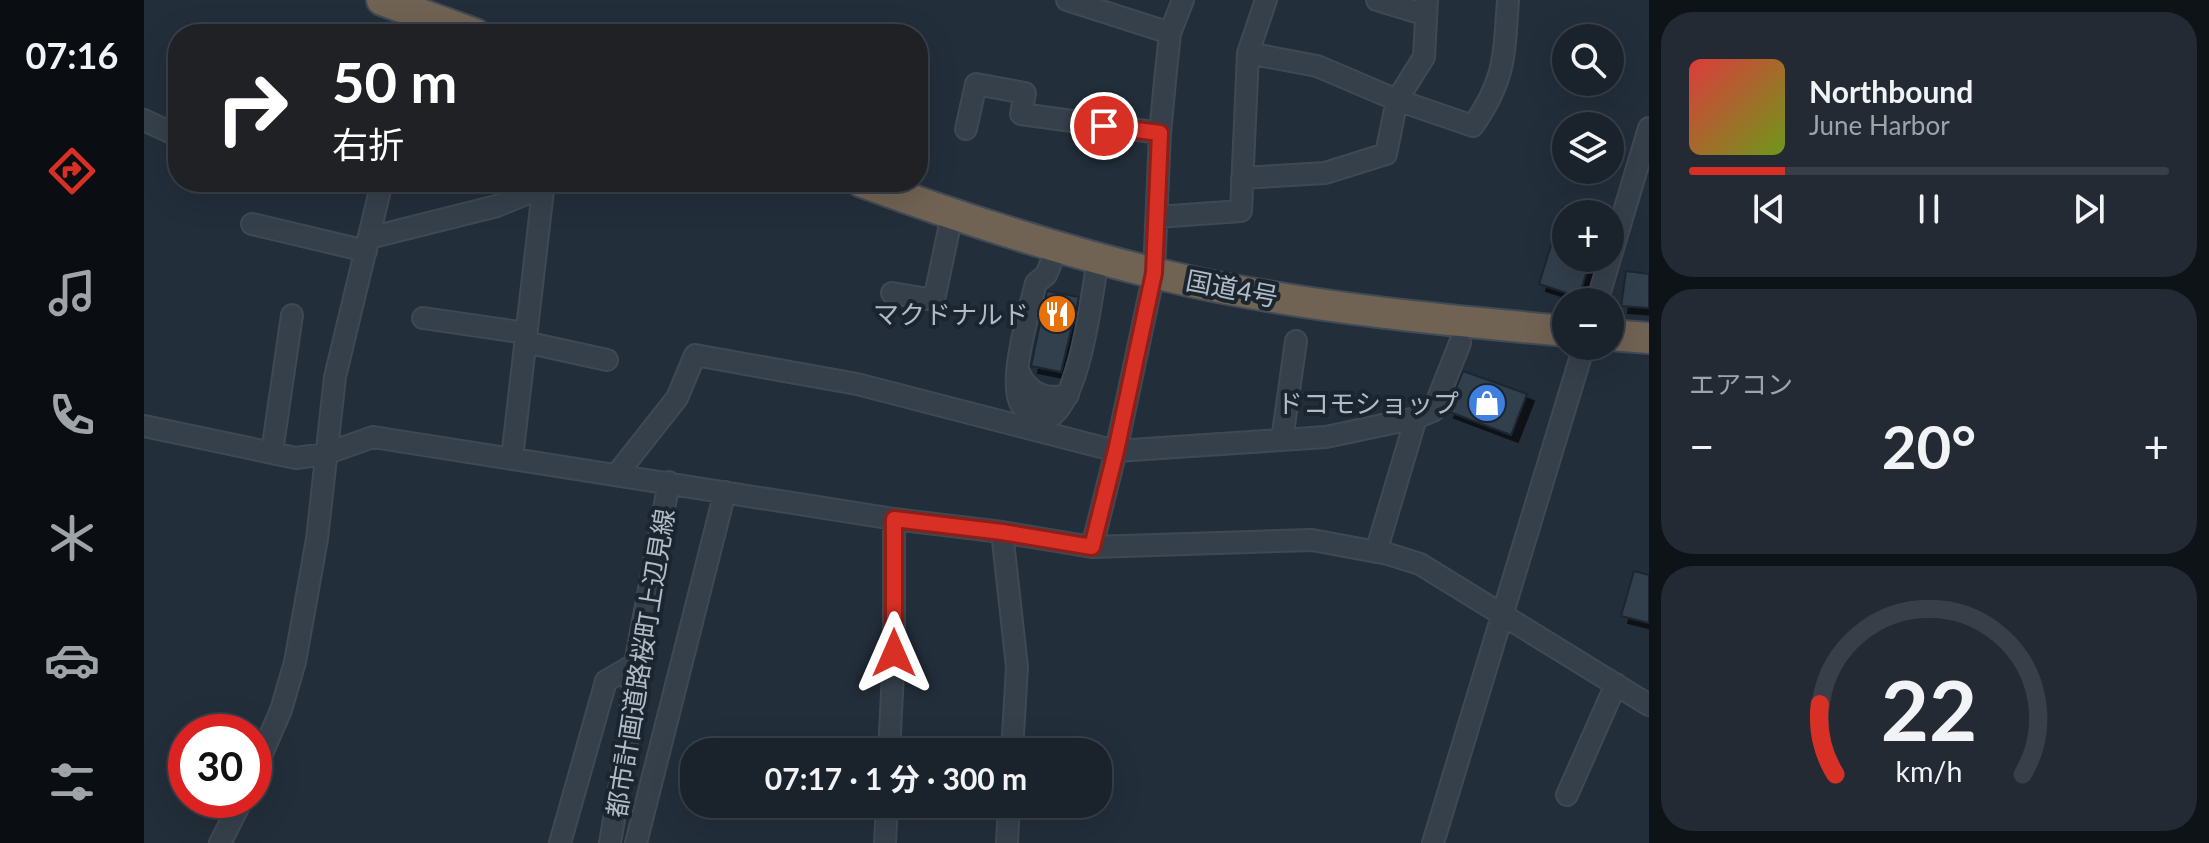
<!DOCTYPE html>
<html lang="ja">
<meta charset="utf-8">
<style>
body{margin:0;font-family:Lato,"Noto Sans JP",sans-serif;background:#232a34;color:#f1f3f6;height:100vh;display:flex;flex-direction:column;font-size:30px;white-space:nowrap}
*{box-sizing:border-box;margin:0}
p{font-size:26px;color:#9fa4a9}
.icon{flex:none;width:44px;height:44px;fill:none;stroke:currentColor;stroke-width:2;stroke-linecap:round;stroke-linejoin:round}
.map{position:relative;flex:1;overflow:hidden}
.side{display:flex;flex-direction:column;gap:12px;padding:12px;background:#0e1318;width:560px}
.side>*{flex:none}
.hud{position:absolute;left:24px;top:24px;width:760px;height:168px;border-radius:32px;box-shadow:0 8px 32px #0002,0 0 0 2px #383f48;background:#202124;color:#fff;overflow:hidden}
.buttons{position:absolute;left:1408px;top:24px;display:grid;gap:16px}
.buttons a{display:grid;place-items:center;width:72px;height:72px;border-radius:50%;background:#1a222c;box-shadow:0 8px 32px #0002,0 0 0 2px #383f48;font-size:40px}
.speed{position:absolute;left:24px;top:714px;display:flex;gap:16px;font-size:40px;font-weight:700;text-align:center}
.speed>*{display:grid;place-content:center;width:104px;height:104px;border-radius:50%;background:#1a222c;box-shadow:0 8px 32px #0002,0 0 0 2px #383f48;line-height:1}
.speed .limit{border:12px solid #d22;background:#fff;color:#111}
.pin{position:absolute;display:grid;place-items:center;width:68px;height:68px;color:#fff;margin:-34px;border:4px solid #fff;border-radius:50%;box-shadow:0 2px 8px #0007}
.me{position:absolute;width:88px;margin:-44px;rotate:0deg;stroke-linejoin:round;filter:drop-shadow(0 0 6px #0008)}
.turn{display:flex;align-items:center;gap:28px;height:168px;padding:0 32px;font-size:36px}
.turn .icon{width:104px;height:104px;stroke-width:2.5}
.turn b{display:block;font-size:56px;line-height:68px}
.big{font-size:60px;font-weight:700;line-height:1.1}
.side .widget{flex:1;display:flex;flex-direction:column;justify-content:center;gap:12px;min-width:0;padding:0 28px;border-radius:32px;background:#232a34}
.side .dial{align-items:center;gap:0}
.dial svg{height:208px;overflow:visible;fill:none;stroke:#383f48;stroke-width:7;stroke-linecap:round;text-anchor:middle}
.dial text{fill:#f1f3f6;stroke:none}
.song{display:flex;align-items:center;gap:24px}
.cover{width:96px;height:96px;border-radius:12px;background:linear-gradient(135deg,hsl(0 70% 55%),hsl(80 70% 35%))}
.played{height:8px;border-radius:4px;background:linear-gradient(90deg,#d93025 20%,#383f48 20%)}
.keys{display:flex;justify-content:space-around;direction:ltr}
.heat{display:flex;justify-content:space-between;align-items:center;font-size:44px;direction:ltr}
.trip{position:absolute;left:536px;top:738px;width:432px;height:80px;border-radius:32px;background:#1a222c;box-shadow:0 8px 32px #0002,0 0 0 2px #383f48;font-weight:700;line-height:80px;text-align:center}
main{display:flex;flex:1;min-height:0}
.menu{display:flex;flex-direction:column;width:144px;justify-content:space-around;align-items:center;background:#0a0e12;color:#9fa4a9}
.menu .icon{width:56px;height:56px}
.menu .on{color:#d93025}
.menu b{font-size:36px;color:#f1f3f6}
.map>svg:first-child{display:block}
.building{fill:#31404e;stroke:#1d2731;stroke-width:2;filter:url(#shadow)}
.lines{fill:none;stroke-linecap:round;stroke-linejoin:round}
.minor-casing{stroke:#3f4954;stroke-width:24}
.highway-casing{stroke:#414b55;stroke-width:34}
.minor{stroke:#36404b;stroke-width:20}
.highway{stroke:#716353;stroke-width:30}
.route-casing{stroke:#8d1f18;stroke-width:20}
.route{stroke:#d93025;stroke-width:14}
.labels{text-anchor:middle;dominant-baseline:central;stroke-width:8;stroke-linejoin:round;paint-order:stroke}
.street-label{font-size:26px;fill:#b1bbc7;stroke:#1b252f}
.poi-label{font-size:26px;fill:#b1bbc7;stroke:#1b252f;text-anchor:end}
</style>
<main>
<nav class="menu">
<b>07:16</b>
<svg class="icon on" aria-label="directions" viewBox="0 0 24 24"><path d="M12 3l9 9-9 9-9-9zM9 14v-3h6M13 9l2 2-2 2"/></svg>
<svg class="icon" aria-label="music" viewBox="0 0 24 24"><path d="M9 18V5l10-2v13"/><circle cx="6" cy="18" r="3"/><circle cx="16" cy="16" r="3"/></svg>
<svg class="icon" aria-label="phone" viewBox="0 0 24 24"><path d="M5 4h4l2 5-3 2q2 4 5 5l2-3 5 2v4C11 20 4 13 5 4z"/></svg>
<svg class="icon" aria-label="climate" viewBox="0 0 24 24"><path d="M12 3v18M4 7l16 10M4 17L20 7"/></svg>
<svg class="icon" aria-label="car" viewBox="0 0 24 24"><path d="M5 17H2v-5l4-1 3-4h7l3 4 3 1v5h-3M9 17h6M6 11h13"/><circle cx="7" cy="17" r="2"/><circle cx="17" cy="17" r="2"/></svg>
<svg class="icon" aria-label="filters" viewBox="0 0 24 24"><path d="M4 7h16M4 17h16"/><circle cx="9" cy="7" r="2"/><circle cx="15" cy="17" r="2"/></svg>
</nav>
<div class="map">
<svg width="1505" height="843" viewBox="0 0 1505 843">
<defs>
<filter id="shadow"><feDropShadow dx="7" dy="7" stdDeviation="0" flood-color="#0009"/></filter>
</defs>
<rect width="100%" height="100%" fill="#222e3a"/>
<!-- building -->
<path class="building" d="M1419 207 1422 208V258H1447L1435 297 1395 284Z
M1482 271 1505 274V308L1477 306Z
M903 291 935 297 917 372 887 366Z
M1319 371 1383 394 1367 435 1303 411Z
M1490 571 1505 575V623L1477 616Z"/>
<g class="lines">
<defs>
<path id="minor" d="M923 0 1026 33
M1233 0 1282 15
M1283 0 1280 57 1253 100 1329 126C1362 78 1360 56 1364 0
M261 34 265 0
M0 120 34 136
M822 129 832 84 881 93 877 114 1016 133
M1098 178 1181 173 1242 154 1253 100 1173 66 1104 53
M1013 217 1097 211 1104 53 1122 0
M108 224 222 251
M225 238 353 206 399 187
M913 248 902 275 892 283C886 308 861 389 879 407 888 416 899 414 909 415 937 391 948 296 954 258
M748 293 790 300 808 215
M1453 302 1505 128
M279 318 382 333
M381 342 463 360
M874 370C883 393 901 401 924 395
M1272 418 1289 411 1316 343
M0 426 152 458 181 454 229 437 750 519 858 532 948 547 1168 540 1244 554 1276 564 1505 705
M1138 440 1152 341
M128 452 148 315
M368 458 400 182
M473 474 533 398 551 355 713 384 972 451 1182 437 1272 418 1232 552
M858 532 873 667 868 752
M948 547 972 451 1010 273 1016 133 1021 81 1026 33 1039 0
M745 752 750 653V519
M110 772 137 710 151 662 173 539 191 377 238 182
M1423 795 1472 684
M76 843 98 800
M416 843 462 681 491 664
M466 843 483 743 491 664 525 482
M492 843 581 492
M741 843 743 804
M863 843 865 804
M1289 843 1440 346"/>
<path id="highway" d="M238 0 331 34
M718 182C827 222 936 257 1049 282 1172 308 1297 320 1422 331
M1466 335 1505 338"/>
</defs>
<!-- minor casing -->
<use href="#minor" class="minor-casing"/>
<!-- highway casing -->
<use href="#highway" class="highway-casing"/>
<!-- minor -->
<use href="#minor" class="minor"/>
<!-- highway -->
<use href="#highway" class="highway"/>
</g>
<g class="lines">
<defs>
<path id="route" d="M750 653V519L858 532 948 547 972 451 1010 273 1016 133 960 126"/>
</defs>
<!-- route casing -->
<use href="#route" class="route-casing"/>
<!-- route -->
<use href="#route" class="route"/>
</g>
<!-- icons -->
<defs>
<symbol id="restaurant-disc" viewBox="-11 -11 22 22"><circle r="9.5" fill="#e8710a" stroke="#1b252f"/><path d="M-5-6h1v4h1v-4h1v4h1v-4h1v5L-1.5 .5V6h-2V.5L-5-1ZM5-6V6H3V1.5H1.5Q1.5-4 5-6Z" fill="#fff"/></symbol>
<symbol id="shop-disc" viewBox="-11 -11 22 22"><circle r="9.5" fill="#3f7fe0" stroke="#1b252f"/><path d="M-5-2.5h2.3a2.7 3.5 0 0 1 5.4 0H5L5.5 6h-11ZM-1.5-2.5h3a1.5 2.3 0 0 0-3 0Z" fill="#fff"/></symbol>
</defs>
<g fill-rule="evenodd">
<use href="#restaurant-disc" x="891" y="292" width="44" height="44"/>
<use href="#shop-disc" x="1321" y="381" width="44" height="44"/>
</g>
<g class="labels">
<!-- street labels -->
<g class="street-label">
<text transform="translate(1088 288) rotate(11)">国道4号</text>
<text transform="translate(496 663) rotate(-81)">都市計画道路桜町上辺見線</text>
</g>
<!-- poi labels -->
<g class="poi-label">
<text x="885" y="314">マクドナルド</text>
<text x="1315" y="403">ドコモショップ</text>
</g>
</g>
</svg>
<div class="buttons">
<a><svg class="icon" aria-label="search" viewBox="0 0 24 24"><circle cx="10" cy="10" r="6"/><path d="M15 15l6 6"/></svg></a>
<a><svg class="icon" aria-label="layers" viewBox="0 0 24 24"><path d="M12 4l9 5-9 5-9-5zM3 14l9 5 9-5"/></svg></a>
<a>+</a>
<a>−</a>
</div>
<div class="speed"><div class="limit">30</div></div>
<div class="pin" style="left:960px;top:126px;background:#d93025"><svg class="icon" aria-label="arrive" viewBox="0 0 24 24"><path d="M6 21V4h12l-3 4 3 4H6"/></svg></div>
<svg class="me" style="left:750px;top:653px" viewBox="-20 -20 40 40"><path d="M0-17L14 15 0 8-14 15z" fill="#d93025" stroke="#fff" stroke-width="4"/></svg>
<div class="trip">07:17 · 1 分 · 300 m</div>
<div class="hud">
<div class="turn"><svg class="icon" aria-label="right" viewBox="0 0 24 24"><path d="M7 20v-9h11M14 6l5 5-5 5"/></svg><div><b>50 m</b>右折</div></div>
</div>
</div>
<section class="side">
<div class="widget">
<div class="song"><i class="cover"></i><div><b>Northbound</b><p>June Harbor</p></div></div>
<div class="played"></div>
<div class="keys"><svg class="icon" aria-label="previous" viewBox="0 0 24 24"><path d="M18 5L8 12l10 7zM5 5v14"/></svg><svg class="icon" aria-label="pause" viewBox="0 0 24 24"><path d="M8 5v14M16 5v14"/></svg><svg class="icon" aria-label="next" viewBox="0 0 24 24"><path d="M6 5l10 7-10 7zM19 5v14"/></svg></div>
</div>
<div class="widget"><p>エアコン</p>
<div class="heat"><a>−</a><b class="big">20°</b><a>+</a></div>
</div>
<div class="widget dial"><svg viewBox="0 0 100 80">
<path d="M14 69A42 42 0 1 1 86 69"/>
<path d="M14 69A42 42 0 0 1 8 42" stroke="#d93025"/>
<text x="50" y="56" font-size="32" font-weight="700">22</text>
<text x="50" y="72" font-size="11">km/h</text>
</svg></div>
</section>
</main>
